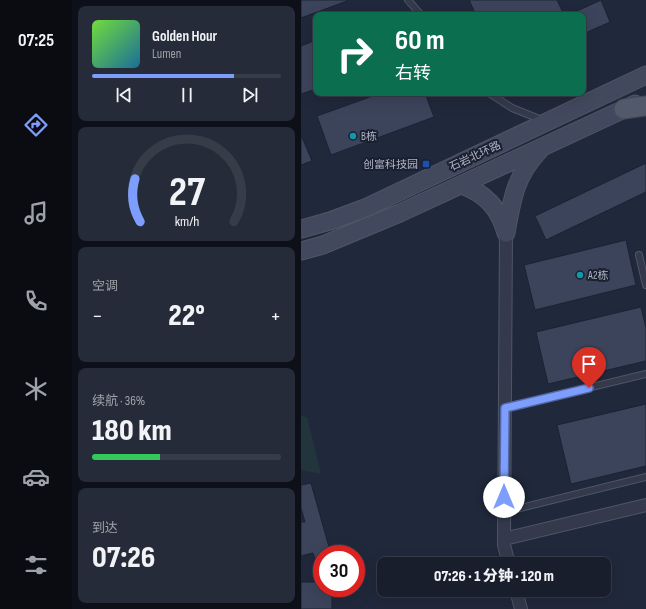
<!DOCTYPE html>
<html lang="zh">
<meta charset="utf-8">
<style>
body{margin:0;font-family:"Sofia Sans Condensed","Noto Sans SC",sans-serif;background:#252b38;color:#f1f3f6;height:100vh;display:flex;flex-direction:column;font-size:15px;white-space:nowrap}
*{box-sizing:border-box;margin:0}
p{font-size:13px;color:#9fa2a9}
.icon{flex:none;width:22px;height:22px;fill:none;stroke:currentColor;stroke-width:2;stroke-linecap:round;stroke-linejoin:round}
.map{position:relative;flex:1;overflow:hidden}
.side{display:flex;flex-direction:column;gap:6px;padding:6px;background:#0d1018;width:229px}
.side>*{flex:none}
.top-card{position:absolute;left:12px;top:12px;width:273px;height:84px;border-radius:8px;box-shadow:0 4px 16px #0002,0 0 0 1px #363c48;background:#0b6e4f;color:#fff;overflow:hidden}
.speed{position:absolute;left:12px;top:545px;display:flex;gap:8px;font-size:20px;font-weight:700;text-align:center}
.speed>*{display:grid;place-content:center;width:52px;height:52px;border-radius:50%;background:#181e2c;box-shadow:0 4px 16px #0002,0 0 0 1px #363c48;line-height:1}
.speed .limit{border:6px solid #d22;background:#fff;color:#111}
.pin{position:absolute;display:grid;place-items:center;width:34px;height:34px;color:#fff;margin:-41px -17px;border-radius:50% 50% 50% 0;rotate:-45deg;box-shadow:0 0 4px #0007}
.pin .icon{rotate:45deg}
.me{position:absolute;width:44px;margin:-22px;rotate:0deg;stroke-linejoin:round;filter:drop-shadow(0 0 3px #0008)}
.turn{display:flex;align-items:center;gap:14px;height:84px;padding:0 16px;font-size:18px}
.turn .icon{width:52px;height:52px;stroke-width:2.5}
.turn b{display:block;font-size:28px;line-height:34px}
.big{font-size:30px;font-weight:800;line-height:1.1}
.side .tile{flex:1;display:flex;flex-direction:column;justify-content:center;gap:6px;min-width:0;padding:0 14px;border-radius:8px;background:#252b38}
.side .dial{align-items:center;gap:0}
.dial svg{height:104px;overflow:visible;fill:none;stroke:#363c48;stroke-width:7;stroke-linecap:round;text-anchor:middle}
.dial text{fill:#f1f3f6;stroke:none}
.song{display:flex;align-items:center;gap:12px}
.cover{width:48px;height:48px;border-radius:6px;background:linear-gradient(135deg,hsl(100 70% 55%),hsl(200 70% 35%))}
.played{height:4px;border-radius:2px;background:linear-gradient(90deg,#7e9efd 75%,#363c48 75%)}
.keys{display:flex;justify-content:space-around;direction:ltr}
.heat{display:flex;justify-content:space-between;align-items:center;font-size:22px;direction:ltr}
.charge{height:6px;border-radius:3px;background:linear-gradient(90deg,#34c759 36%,#363c48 0)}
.trip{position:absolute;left:76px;top:557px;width:234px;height:40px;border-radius:8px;background:#181e2c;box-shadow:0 4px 16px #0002,0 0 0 1px #363c48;font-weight:800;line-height:40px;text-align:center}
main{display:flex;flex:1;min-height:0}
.tab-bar{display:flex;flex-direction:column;width:72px;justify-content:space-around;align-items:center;background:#0a0c12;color:#9fa2a9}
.tab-bar .icon{width:28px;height:28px}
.tab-bar .active{color:#7e9efd}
.tab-bar b{font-size:18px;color:#f1f3f6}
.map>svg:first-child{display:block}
.green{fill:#22353c}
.building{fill:#3c445b;stroke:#1b2232}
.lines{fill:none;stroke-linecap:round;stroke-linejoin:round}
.service-casing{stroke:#4f5566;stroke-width:8}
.minor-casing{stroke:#4f5566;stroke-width:14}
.secondary-casing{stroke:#4f5566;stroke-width:19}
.primary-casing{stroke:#3d4454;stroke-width:21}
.service{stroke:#343a4b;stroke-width:6}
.minor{stroke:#343a4b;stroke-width:12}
.secondary{stroke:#42495e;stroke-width:17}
.primary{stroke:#52596b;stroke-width:19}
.route-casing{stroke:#5267a4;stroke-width:10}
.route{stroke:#7e9efd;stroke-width:7}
.culture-dot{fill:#0f9aa8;stroke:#1a2030;stroke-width:1.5}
.transit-dot{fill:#1a4fb4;stroke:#1a2030;stroke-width:1.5}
.labels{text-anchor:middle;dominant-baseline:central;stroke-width:4;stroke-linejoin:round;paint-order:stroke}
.poi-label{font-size:11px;fill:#afb5c7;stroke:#1a2030;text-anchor:start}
.street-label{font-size:11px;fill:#afb5c7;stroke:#1a2030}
</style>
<main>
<nav class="tab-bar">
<b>07:25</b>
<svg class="icon active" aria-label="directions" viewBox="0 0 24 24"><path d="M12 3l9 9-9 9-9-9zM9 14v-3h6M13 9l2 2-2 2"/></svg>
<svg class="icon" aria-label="music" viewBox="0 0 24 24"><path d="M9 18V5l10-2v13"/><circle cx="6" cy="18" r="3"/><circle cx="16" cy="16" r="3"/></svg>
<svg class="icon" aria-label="phone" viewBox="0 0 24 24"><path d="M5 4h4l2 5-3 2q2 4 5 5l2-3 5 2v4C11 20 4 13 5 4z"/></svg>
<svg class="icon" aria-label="climate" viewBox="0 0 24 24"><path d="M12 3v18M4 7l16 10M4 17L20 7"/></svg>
<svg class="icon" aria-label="car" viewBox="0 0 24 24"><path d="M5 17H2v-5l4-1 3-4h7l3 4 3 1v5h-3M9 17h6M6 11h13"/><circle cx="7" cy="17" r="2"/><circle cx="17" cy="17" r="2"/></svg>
<svg class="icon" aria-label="filters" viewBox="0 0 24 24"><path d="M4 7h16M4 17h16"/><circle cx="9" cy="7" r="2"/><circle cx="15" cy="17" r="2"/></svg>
</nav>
<section class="side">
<div class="tile">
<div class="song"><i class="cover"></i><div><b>Golden Hour</b><p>Lumen</p></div></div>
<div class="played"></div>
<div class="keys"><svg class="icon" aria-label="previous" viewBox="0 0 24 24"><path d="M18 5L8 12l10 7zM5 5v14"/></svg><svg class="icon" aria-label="pause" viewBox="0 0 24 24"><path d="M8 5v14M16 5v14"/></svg><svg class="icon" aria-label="next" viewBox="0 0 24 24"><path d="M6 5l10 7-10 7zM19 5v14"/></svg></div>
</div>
<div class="tile dial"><svg viewBox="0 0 100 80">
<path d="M14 69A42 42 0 1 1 86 69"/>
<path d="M14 69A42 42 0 0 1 10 36" stroke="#7e9efd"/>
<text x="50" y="56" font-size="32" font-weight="700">27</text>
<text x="50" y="72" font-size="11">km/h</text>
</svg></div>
<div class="tile"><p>空调</p>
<div class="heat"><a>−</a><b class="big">22°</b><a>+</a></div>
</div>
<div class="tile"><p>续航 · 36%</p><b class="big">180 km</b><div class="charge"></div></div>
<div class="tile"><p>到达</p><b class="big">07:26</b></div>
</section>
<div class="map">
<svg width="345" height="609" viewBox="0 0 345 609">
<rect width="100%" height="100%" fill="#20283b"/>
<!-- green -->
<path class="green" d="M0 416 6 417 20 474 0 470Z"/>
<!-- building -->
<path class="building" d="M0 0H46V1L0 18Z
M168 0H256L263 15H175Z
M300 0 309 22 282 34V15H267Z
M15 40V89L0 94V46Z
M80 93H124L133 117 30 155 16 116Z
M0 135 11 161 0 165Z
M345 163V192L245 240 234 216Z
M325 240 335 285 234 310 223 265Z
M340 307 345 328V361L247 384 235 332Z
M345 404V466L270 484 256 425Z
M10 483 30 554H21V557L14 559 12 553 0 556V522H4L0 508V485Z
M0 582H21V588H31V609H0Z"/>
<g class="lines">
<defs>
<path id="service" d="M107 0 120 15
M188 93 211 108 241 120
M338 255 345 285
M204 408 345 374
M203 512 345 477"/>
<path id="minor" d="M205 233 203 545 208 564
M203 539 345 505
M215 590 220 609"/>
<path id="secondary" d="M161 185C185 194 198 208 205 233
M0 229 29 221 64 208 345 75
M205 233C211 200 214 176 238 151
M0 251 22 245 99 213 334 104"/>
<path id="primary" d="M323 109 345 106"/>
</defs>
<!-- service casing -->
<use href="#service" class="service-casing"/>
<!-- minor casing -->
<use href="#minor" class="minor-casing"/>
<!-- secondary casing -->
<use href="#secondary" class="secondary-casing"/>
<!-- primary casing -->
<use href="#primary" class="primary-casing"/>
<!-- service -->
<use href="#service" class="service"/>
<!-- minor -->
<use href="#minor" class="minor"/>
<!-- secondary -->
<use href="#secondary" class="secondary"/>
<!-- primary -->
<use href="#primary" class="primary"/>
</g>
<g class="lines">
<defs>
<path id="route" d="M203 497 204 408 288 388"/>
</defs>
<!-- route casing -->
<use href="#route" class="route-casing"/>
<!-- route -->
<use href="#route" class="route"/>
</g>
<!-- markers -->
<g class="culture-dot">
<circle cx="52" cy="136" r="4"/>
<circle cx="279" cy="275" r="4"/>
</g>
<rect class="transit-dot" x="121" y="160" width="8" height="8" rx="2"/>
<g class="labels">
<!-- poi labels -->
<g class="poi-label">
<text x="60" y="136">B栋</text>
<text x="117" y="164" text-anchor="end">创富科技园</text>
<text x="287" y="275">A2栋</text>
</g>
<!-- street labels -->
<g class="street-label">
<text transform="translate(174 156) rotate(-25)">石岩北环路</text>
</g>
</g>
</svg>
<div class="speed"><div class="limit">30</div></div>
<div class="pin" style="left:288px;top:388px;background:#d93025"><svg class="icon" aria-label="arrive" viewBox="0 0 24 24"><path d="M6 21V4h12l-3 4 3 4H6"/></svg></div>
<svg class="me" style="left:203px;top:497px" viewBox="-20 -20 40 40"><circle r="19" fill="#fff"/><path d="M0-13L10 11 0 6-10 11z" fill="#7e9efd"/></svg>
<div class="trip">07:26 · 1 分钟 · 120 m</div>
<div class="top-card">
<div class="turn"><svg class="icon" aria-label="right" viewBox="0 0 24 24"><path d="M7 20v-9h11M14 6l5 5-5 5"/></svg><div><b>60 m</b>右转</div></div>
</div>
</div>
</main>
